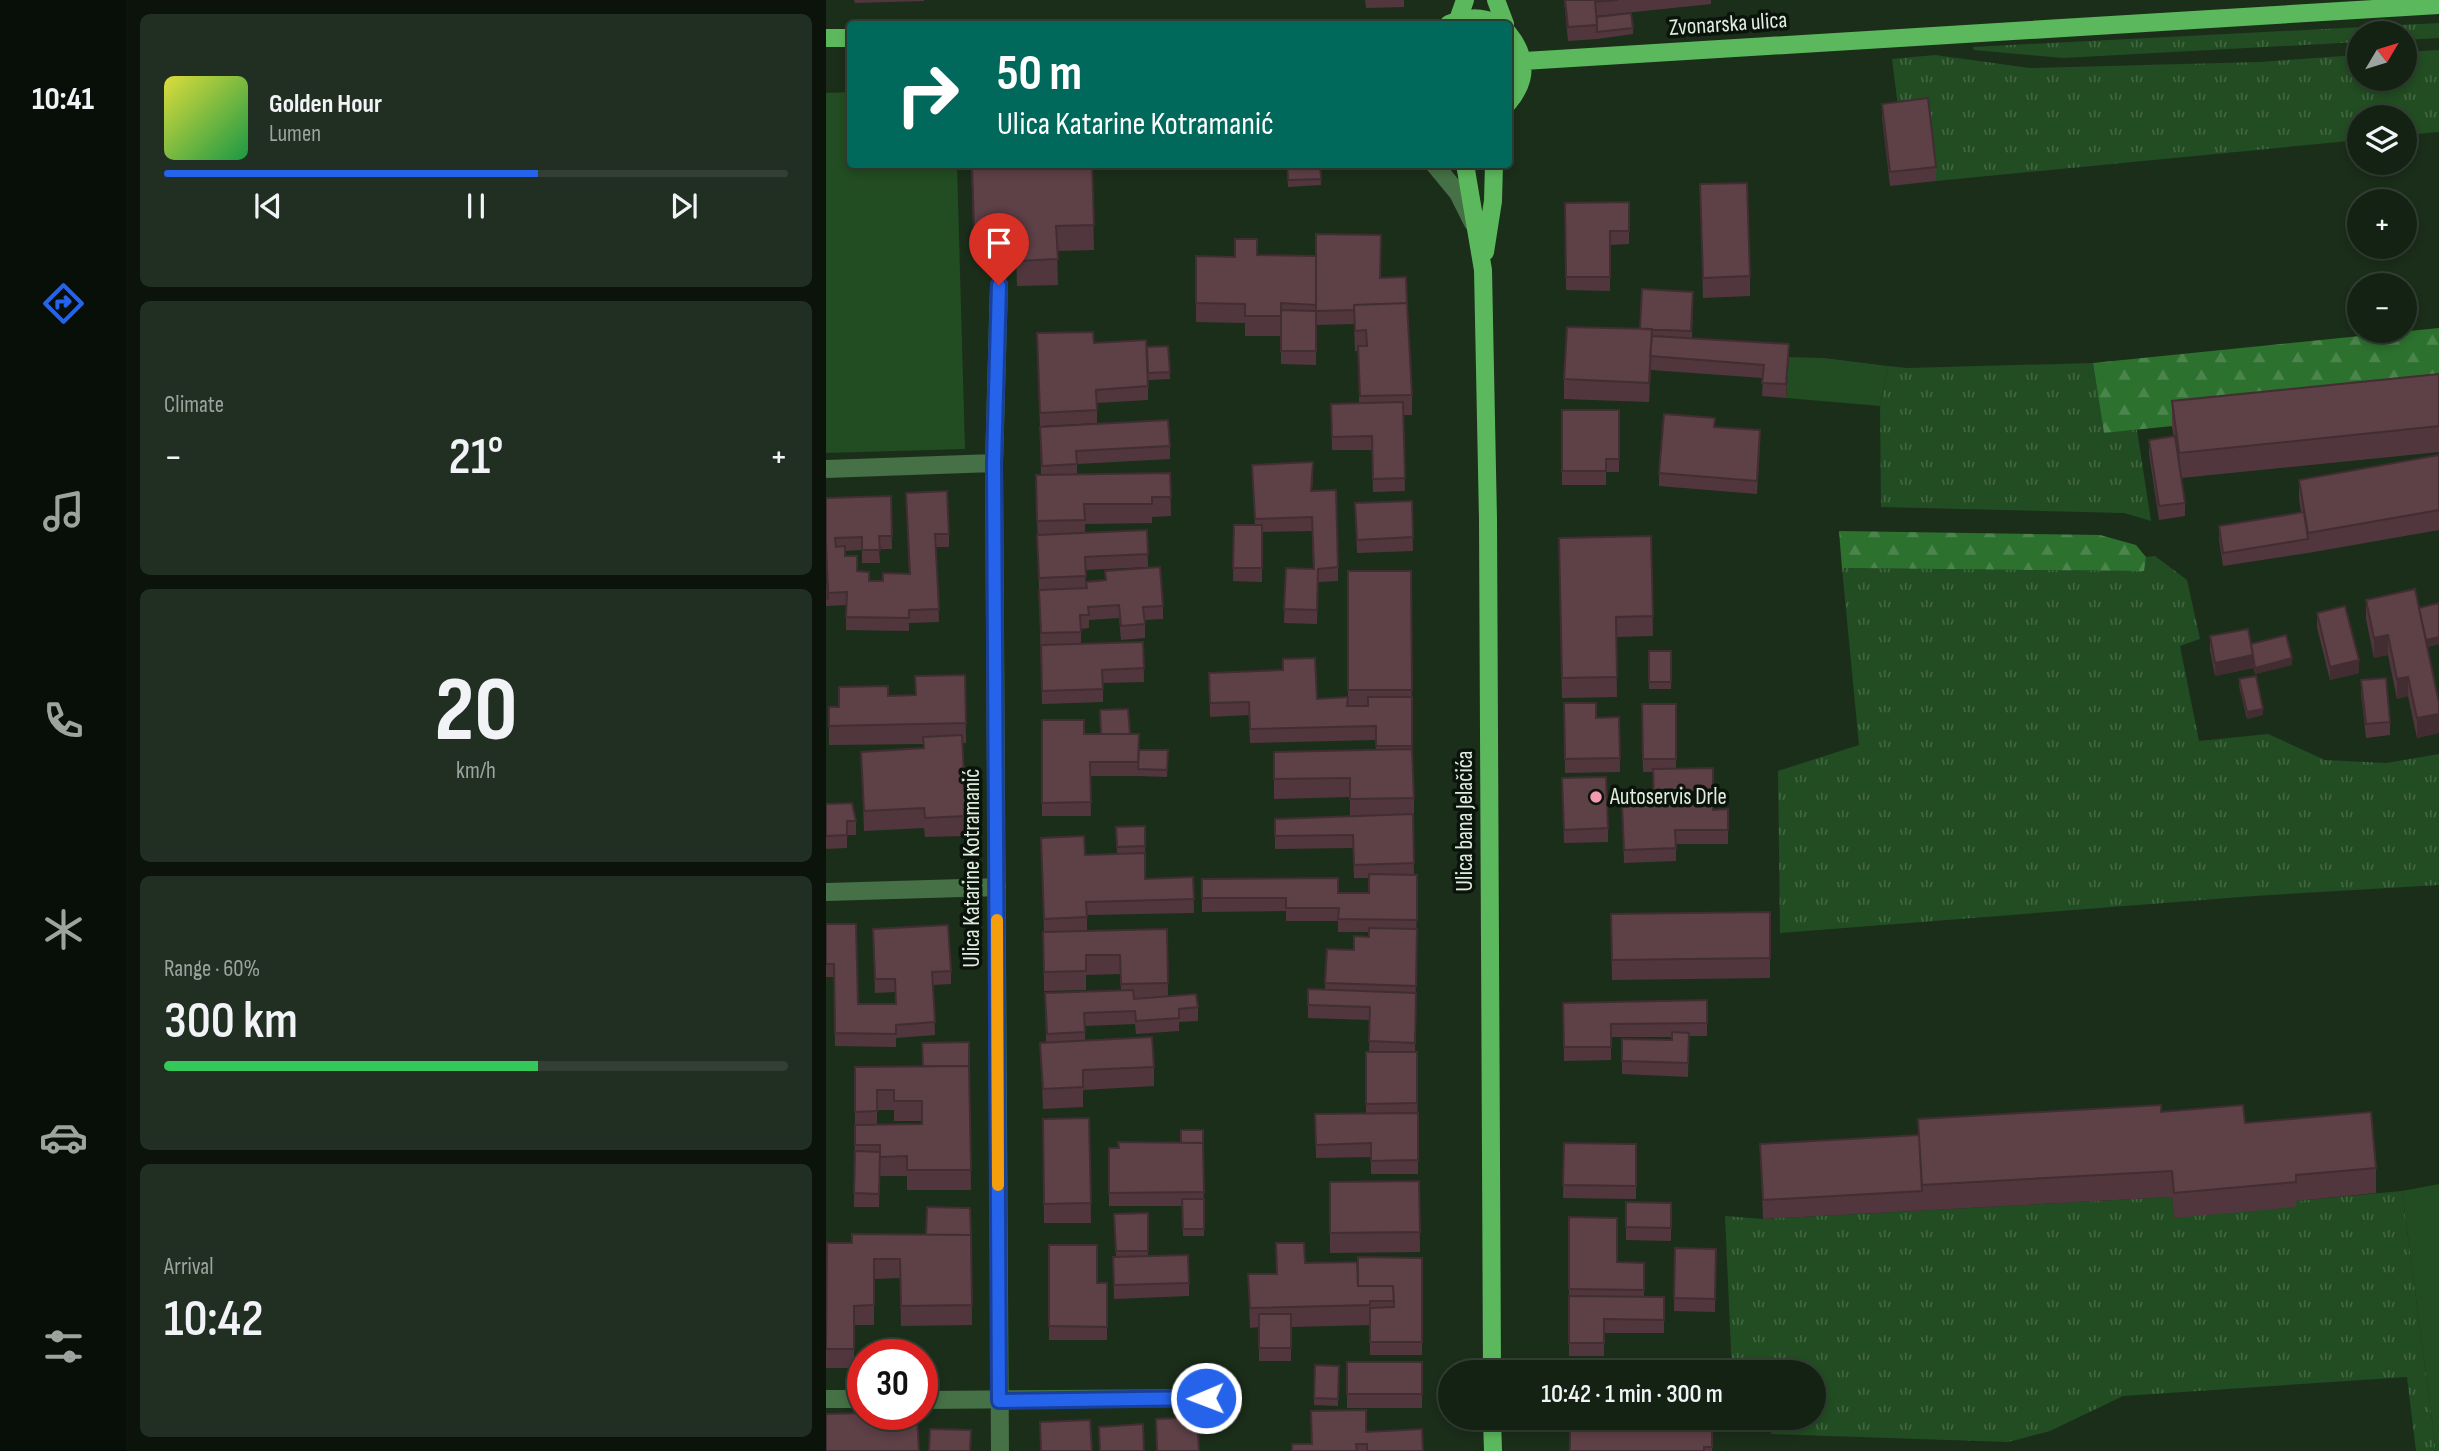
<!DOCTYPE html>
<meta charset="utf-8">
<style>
body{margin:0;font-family:"Sofia Sans Condensed",sans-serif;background:#212f22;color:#f1f3f6;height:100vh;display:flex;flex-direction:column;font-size:26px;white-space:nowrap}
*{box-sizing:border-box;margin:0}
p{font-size:23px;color:#9da4a0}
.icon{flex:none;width:38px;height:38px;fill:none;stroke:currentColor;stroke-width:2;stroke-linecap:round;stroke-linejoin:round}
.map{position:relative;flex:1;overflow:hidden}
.side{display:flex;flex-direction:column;gap:14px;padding:14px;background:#0b130b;width:700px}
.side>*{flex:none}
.top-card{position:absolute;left:21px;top:21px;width:665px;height:147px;border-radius:7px;box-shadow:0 4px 10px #0003,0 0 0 2px #333f34;background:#00695c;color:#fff;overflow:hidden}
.needle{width:46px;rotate:52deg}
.tools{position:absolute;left:1521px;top:21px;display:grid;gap:14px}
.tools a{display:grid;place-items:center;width:70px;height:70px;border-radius:50%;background:#142214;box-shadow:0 4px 10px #0003,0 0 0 2px #333f34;font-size:35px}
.speed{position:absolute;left:21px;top:1339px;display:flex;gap:14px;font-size:35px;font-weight:700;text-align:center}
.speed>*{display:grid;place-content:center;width:91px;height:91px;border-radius:50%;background:#142214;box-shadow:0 4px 10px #0003,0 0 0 2px #333f34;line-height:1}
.speed .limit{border:10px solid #d22;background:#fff;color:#111}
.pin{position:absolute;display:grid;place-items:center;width:60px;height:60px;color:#fff;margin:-72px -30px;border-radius:50% 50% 50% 0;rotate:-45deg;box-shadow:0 0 7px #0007}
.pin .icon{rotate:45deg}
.me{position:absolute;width:77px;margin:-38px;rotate:269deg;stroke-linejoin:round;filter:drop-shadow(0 0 5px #0008)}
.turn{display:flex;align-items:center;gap:24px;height:147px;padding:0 35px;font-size:32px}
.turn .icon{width:91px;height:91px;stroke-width:2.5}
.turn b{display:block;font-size:49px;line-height:60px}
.big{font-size:52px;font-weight:600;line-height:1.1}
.side .card{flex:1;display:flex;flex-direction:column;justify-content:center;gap:10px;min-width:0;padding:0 24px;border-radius:10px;background:#212f22}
.side .dial{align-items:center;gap:0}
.dial b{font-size:91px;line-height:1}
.song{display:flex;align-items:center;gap:21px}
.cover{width:84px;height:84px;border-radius:10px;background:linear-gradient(135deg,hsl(60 70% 55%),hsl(140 70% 35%))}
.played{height:7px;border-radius:4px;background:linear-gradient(90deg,#2563eb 60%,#333f34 60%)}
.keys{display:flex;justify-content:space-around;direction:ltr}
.heat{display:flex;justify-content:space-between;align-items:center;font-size:38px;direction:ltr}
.charge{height:10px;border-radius:5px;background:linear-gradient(90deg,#34c759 60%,#333f34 0)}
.trip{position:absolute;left:612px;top:1360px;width:388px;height:70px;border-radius:35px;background:#142214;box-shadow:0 4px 10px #0003,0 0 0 2px #333f34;font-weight:600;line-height:70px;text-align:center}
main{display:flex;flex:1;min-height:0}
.tabs{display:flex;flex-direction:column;width:126px;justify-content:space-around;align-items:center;background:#080e08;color:#9da4a0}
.tabs .icon{width:49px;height:49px}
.tabs .on{color:#2563eb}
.tabs b{font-size:32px;color:#f1f3f6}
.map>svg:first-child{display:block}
.grass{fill:url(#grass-tufts)}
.forest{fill:url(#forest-firs)}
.green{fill:#224c22}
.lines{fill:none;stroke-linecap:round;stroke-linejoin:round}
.minor{stroke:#467045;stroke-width:18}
.major{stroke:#5cb85d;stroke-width:18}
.wall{fill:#51373d;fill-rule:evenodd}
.shaded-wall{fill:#422d32}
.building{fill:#5e4047;stroke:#422d32;stroke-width:2}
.route-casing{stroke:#184099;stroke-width:18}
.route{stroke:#2563eb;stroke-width:12}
.slow{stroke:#f59e0b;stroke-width:12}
.poi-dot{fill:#f29ab0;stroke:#0b140b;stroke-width:2.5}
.labels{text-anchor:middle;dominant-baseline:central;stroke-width:7;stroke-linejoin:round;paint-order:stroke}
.street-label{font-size:23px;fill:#e0ecdf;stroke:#0b140b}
.poi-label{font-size:23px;fill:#e0ecdf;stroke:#0b140b;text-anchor:start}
</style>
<main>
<nav class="tabs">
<b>10:41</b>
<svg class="icon on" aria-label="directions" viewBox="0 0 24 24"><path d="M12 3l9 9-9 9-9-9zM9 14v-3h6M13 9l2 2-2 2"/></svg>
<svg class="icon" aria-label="music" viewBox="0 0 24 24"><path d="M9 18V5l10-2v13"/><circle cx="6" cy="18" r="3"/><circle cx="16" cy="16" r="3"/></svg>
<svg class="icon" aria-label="phone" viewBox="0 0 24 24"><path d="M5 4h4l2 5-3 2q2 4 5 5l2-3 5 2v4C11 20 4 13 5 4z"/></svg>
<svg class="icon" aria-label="climate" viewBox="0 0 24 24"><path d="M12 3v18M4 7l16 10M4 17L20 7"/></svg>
<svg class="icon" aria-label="car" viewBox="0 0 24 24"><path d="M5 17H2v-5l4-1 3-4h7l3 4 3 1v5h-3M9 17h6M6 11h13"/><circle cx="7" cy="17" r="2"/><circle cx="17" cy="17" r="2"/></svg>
<svg class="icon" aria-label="filters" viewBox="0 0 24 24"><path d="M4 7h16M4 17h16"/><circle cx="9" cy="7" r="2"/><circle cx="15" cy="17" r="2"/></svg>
</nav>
<section class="side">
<div class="card">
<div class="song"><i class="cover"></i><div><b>Golden Hour</b><p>Lumen</p></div></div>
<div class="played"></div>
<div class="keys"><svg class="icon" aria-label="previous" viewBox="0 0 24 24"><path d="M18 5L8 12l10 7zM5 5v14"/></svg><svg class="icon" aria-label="pause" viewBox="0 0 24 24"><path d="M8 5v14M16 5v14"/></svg><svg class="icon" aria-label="next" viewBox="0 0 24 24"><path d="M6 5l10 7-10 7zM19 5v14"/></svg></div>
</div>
<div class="card"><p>Climate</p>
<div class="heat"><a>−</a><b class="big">21°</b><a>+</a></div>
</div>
<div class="card dial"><b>20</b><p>km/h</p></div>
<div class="card"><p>Range · 60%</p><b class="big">300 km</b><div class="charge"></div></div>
<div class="card"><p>Arrival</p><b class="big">10:42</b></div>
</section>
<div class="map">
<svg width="1613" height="1451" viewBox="0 0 1613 1451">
<defs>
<pattern id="grass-tufts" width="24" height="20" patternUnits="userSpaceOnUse" patternTransform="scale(1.75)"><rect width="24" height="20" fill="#224c22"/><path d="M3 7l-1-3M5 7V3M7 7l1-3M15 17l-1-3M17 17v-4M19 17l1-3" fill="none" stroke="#426642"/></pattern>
<pattern id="forest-firs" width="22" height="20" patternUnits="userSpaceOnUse" patternTransform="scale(1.75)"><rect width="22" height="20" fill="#2d712e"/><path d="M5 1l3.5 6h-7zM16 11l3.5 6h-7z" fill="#4b854c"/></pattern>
</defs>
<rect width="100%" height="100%" fill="#1b2e1a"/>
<!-- grass -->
<path class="grass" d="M1613 23V38L1579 40 1578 33H1533V42L1237 58 1148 50 1147 47Z
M1613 50V132L1579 135 1578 117H1533V140L1110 181 1102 112 1073 115 1066 59 1109 55 1204 68 1433 62 1533 55V79H1578L1579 52Z
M1267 363 1278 432 1311 430 1325 521 1298 513 1055 507 1054 406 1062 366 1081 368Z
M1329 556 1361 580 1374 639 1354 646 1373 741 1442 734 1499 760 1560 763 1613 754V885L1428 896 954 933 952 771 1033 745 1016 568 1317 571 1320 557Z
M1576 1191 1610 1451H1590L1581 1377 1297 1396 1224 1431 1182 1442 946 1434 934 1418H989V1372H906L899 1216 937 1219 1346 1197 1348 1218 1470 1201Z"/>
<!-- forest -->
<path class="forest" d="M1613 328V399L1278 433 1267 363Z
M1013 531 1274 535 1310 545 1320 557 1318 571 1016 568Z"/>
<!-- green -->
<path class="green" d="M24 92V164L131 165 139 449 0 453V93Z
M963 357 998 358 1062 366 1054 406 960 398Z
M1613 1184V1451H1610L1576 1191Z"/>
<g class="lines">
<!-- minor -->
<path class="minor" d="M608 164 632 193 647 223
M173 285 168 463 174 1451
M0 469 168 463
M0 892 171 887
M0 1399H37
M96 1400 380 1398"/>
<!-- major -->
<path class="major" d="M670 0 679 24
M632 20 639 0
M623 24C638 17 656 16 671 24
M682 33C701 56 702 80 682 103
M0 38H24
M697 61 1613 5
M639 164 657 270 662 519 666 1372
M659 252 667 201 668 164
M666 1418 667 1451"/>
</g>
<!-- wall -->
<path class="wall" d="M28 0H98V1L29 3Z
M539 0H578V7L540 8Z
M738 0H885V4L770 16 771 17 807 28V34L771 39 742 41Z
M1056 104 1110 167V181L1064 186 1056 117Z
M145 164H266L268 250 231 251 232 285 191 286 190 252 148 254Z
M461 164H494L495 185 462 187Z
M874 184 924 276V296L877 298Z
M803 202V244L784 245V291L740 290 739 203Z
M431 255 555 278 586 395V415H577L579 491 547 492 546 450H506L505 404 533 403 532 351H529L528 324 490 325V365L455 364V327V336H419V323L370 322V256L409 257Z
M867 305 866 338 963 357 960 398 936 396 937 378 825 370 823 402 738 399V379L814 329Z
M268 343 321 347 342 346 344 379 322 380V400L271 403V423L214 426 211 347Z
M1613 374V452L1355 478 1359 503V516L1333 520 1323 454V440L1348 437 1346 427V401Z
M736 410H793V472H780V485H736Z
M214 427 344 446V459L251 464V475L344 473 345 516 326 517V523L259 524V533L321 530 322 567 259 570 260 588V582L279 580V571L337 606V619L319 620V638L295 640 293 618 263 620V628L255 629V644L317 642 318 682 277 683V702L216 704 210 475H215Z
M889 427 934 443 931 494 833 486V473Z
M1613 455V530L1482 553 1397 566 1393 540V526L1475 512 1473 499V480Z
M426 465 487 475 486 491 512 567V581L492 582 491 624 458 623 460 568 487 569 486 531 436 532V582L407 581 408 525H429Z
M80 493 123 534V547H110L113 622 83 623V631L20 630V605L0 606V585H2L0 557V498L65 496 66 549H53L54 563H36V550L19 551V556L31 571 43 581H57L83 574Z
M586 501 587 551 531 553 529 503Z
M825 536 827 636 790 637 791 697 736 698 733 557Z
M522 571H585L586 749 588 798V818H587L588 875H591L589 1052H591L592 1174H545V1157L490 1158 489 1114 540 1113V1052H543L544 1020 482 1018V989L499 990 501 949 528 950 543 937V932H512V921H460V911L376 912V879L512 893H543V878H528L527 848 449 849V819L524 816V797L448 799V752L550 750V740L424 743 423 715 384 717 383 673 491 699 522 697Z
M1540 600 1613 644 1601 647 1613 703V733L1591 738 1582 696 1571 699 1562 655 1548 658 1540 619Z
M1491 613 1533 673 1504 680 1491 627Z
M1384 636 1425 644 1466 665 1429 674 1427 666V668L1389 676 1384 650Z
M823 651H845V689H823Z
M139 675 140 743H136L140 836 99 837 98 828 38 831 35 752 97 749V744L3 745V707H13L62 696 89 695Z
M1413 679 1437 715 1421 719 1413 686Z
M1535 680 1564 722V735L1540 738 1535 693Z
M738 703 770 718 793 717 794 772 739 773Z
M816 704H850V769L887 810 902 809V844H850V861L798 863 796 805 828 804 827 772H817Z
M216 720 258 734H313V766L342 750 341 777 312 776V774V776H264L265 816H216Z
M736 778 782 828V842L738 843Z
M0 804 30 821V835H21V848L0 849Z
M319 826V853H313L319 879 367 877 368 913 261 915V931L341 929 342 996 372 1007V1021L353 1022V1031L310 1034 309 1024 259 1026V1041L328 1067V1086L257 1090V1107L217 1109 214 1043 220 1042 219 993 295 990 294 974 260 975V990L218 991 217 932H218L215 838 259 855 291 854 290 827Z
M944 912V978L786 980 785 914Z
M0 924 32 1004H70L69 992 49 993 47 942 125 971V984L107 985 109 1035 70 1038V1047L9 1046 8 977H0Z
M881 1000V1036H863L862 1077 796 1074V1039L846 1040V1037H785V1060L738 1061 737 1003Z
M143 1042 145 1190H81V1176H54V1168L53 1207H28L29 1127V1067L96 1066ZM51 1110H68V1121H96V1124H51Z
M1335 1112 1419 1123 1550 1168V1193L1470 1201V1207L1348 1218 1346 1197 937 1219 934 1144 1092 1135V1119Z
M263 1118 265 1223H218L217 1119Z
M377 1130 378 1236H357L356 1206H283V1148L355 1143Z
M738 1143 810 1144V1199L737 1198Z
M593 1181 594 1252 504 1253V1182Z
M800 1202 845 1203V1241L800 1240Z
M322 1213V1256L363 1283V1296L288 1299 287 1257H290L288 1214Z
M743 1217 791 1262 818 1263V1297H838V1333H778V1356H743Z
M145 1235 146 1325 75 1326 74 1278 48 1279V1325H28V1368H0V1284H1L26 1243Z
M450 1243 479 1263 531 1262 596 1258V1355H544V1321V1325L465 1327V1361H433V1327L424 1328 422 1274H451Z
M223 1245 271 1283H281V1340H223Z
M849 1248 890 1249 889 1312 848 1311Z
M521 1362H596V1408H521Z
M489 1365 513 1366 512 1406 488 1405Z
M744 1418H792V1428H828V1418H869V1427L886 1426V1451H744Z
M540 1432 597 1451H466L486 1444Z"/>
<!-- shaded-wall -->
<path class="shaded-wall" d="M826 329V349L823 402V383Z
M963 344V357L960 398V384Z
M1562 635V655L1548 658V638Z
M1613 637V644L1598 648V641Z
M1427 655V668L1389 676V663Z
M1466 658V665L1429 674V668Z
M1533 660V673L1504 680V667Z
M1582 677V696L1571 699V679Z
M1437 709V715L1421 719V712Z
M1613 714V733L1591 738V718Z"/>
<!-- building -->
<path class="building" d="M739 0H792L769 2 771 25 742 27Z
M805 13 807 28 771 32V17Z
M1102 98 1110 167 1064 172 1056 104Z
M146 164H266L268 225 230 226 232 259 191 261 190 227 148 228Z
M461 164H494L495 179 462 180Z
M921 183 924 276 877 278 874 184Z
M803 202V231H784V277H740L739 203Z
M490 234 555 235 554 278 580 277 581 303 528 305V310L490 311Z
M409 239H431V255L490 256V305L455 303V316H419V304L370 303V256L409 257Z
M816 289 867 292 865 331 814 329Z
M581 303 586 395 534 396 532 346H541L540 330 529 331 528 305Z
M455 310 490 311V351H455Z
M741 327 826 329 823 383 738 379Z
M267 332 268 343 320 340 322 386 270 390 271 410 214 413 211 333Z
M826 336 963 344 960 384 936 383 938 365 824 356Z
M342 346 344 372 322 373 321 347Z
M1613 374V426L1353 453 1346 401Z
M577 402 579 478 547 479 546 436 506 437 505 404Z
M736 410H793V459H780V471H736Z
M838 414 889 418 888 427 934 430 931 481 833 473Z
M342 420 344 446 250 451 251 464 216 466 214 427Z
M1349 436 1359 503 1333 506 1323 440Z
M1613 455V510L1482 533 1473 480Z
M487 462 485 491 510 490 512 567 492 569 491 610 458 609 460 568 488 569 486 517 429 519 426 465Z
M344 473 345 497H326V504H258L259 520 211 521 210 475Z
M121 491 123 534H109L113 609 83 610V618L20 617 21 592 2 593 0 543V498L65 496 66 536H53L54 550H36V537L9 538 10 547 19 546V556H31V571L43 572V581H57V573L84 574 80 493Z
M586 501 587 537 531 540 529 503Z
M1478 512 1482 539 1397 553 1393 526Z
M408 525H436V568H407Z
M321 530 322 554 259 557 260 576 213 578 211 535Z
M825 536 827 616 790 617 791 677 736 678 733 538Z
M334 567 337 606 317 607 319 624 295 626 293 605 262 607 263 615H254L255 632 215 633 213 590 261 588 260 582 280 580 279 571Z
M522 571H585L586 690H522Z
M0 585H2V599H0Z
M1589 589 1613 703V714L1591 718 1582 677 1571 679 1562 635 1548 638 1540 600Z
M1613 603V637L1600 640 1593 608Z
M1519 606 1533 660 1504 667 1491 613Z
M1422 629 1427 655 1389 663 1384 636Z
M1460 635 1466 658 1429 668 1425 644Z
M317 642 318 668 276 670 277 689 216 691 215 645Z
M823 651H845V682H823Z
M489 658 491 699 522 697 521 706H542V697H586V746H550V726L424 729 423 702 384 703 383 673 457 670V659Z
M139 675 140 723 3 726V707H13V687L62 686V696L90 695 89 676Z
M1430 676 1437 709 1421 712 1413 679Z
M1560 678 1564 722 1540 724 1535 680Z
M738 703H770V718L793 717 794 758 739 759Z
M816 704H850V759H817Z
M302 709 304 734H275L274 710Z
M216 720H258V734H313L312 762H264L265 802 216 803Z
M136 735 140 816 99 818 98 808 38 811 35 752 98 748 97 737Z
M586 749 588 798 524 799V778L448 779V752Z
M313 750H342L341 770 312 769Z
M887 768V810L902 809V830H849L850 848 798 850 796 805 828 804 827 769Z
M780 777 782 828 738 830 736 778Z
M26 803 30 821H21V835L0 836V804Z
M587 814 588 863 528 865 527 835 449 836V819Z
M319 826V846L291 847 290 827Z
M258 836 259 855 319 853V879L367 877 368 899 260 902 261 917 218 919 215 838Z
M543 874 591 875V920L512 919 513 908H460V898H376V879L512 878V893H543Z
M944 912V958L786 960 785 914Z
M0 924H30L32 1004H70L69 979H49L47 929 122 925 125 971 106 972 109 1022 70 1025V1034L9 1033 8 964H0Z
M543 928 591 929 590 986 499 983 501 949 528 950V936L543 937Z
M341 929 342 983 295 984 294 955H260V971L218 972 217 932Z
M482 989 590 993 589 1043 543 1041 544 1007 482 1005Z
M307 990 308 999 370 994 372 1007 353 1009V1018L310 1021 309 1011 258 1013 259 1032 221 1034 219 993Z
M881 1000V1023L785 1024V1047H738L737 1003Z
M846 1032 863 1033 862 1063 796 1061V1039L846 1040Z
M326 1037 328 1067 257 1070V1087L217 1089 214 1043Z
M143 1042V1066H97L96 1043Z
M540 1052H591V1103L540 1104Z
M143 1066 145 1170H81V1156L54 1157V1145H29V1125L96 1124V1101H68V1090H51V1111L29 1112V1067Z
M1335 1105V1112L1417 1105 1419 1123 1545 1112 1550 1168 1470 1175V1182L1348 1193 1346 1171 1096 1185 1092 1119Z
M592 1113V1160L545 1161V1143L490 1145 489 1114Z
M263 1118 265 1203 218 1204 217 1119Z
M355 1130H377V1144V1143H355Z
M1093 1135 1096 1191 937 1200 934 1144Z
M292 1142 377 1143 378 1192 283 1193V1148H293Z
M738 1143 810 1144V1186L737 1185Z
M29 1151 54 1152 53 1194 28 1193Z
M593 1181 594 1232 504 1233V1182Z
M356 1199H378V1229H357Z
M800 1202 845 1203V1228L800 1227Z
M101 1207 144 1208 145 1235H100Z
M322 1213V1251H290L288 1214Z
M743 1217 791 1218V1262L818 1263V1290L743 1289Z
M26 1234 145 1235 146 1305 75 1306 74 1259H48V1305L28 1306V1349H0L1 1243H26Z
M450 1243H478L479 1263 531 1262 532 1286H567L568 1301H544V1305L424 1308 422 1274H451Z
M223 1245H271V1283H281V1327L223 1326Z
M849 1248 890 1249 889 1299 848 1298Z
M362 1255 363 1283 288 1285 287 1257Z
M532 1257 596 1258V1342H544V1308L568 1307 567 1286H532Z
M743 1296 838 1297V1320L778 1319V1343H743Z
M433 1314H465V1348H433Z
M860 1359V1372H743V1362Z
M521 1362H596V1394H521Z
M489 1365 513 1366 512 1399 488 1398Z
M540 1410V1432L596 1429 597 1451H541V1444H530L531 1451H466V1444H486L485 1411Z
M37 1413V1414H91L93 1451H0V1414Z
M371 1417 373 1451H331L330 1419Z
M828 1418H869V1427L829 1428Z
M264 1420 266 1451H215L214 1422Z
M317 1424 318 1451H274L273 1427Z
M886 1426V1447H878V1451H744V1430Z
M104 1429 145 1430 144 1451H103Z"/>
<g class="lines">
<defs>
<path id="route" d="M173 285 168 463 173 1401 380 1398"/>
</defs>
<!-- route casing -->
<use href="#route" class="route-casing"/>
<!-- route -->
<use href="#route" class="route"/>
<!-- slow -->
<path class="slow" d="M171 920 172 1185"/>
</g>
<!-- markers -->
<circle class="poi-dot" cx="770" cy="797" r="7"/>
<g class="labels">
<!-- street labels -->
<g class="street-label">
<text transform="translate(902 24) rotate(-4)">Zvonarska ulica</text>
<text transform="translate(639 821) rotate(-90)">Ulica bana Jelačića</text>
<text transform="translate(146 868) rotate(-90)">Ulica Katarine Kotramanić</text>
</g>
<!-- poi labels -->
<g class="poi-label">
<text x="784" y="797">Autoservis Drle</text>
</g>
</g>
</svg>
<div class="tools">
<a><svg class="needle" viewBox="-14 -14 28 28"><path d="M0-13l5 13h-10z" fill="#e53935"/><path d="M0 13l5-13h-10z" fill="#9da4a0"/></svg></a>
<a><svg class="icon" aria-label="layers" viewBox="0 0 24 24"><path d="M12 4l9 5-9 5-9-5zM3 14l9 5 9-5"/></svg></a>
<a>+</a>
<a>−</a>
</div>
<div class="speed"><div class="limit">30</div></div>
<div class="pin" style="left:173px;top:285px;background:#d93025"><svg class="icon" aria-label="arrive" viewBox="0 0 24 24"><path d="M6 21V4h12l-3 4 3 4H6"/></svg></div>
<svg class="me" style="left:380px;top:1398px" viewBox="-20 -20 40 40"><circle r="17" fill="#2563eb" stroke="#fff" stroke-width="3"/><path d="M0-11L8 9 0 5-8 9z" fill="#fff"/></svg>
<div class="trip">10:42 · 1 min · 300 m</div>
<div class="top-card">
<div class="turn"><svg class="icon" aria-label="right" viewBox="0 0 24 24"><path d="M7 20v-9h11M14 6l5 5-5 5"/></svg><div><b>50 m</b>Ulica Katarine Kotramanić</div></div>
</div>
</div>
</main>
